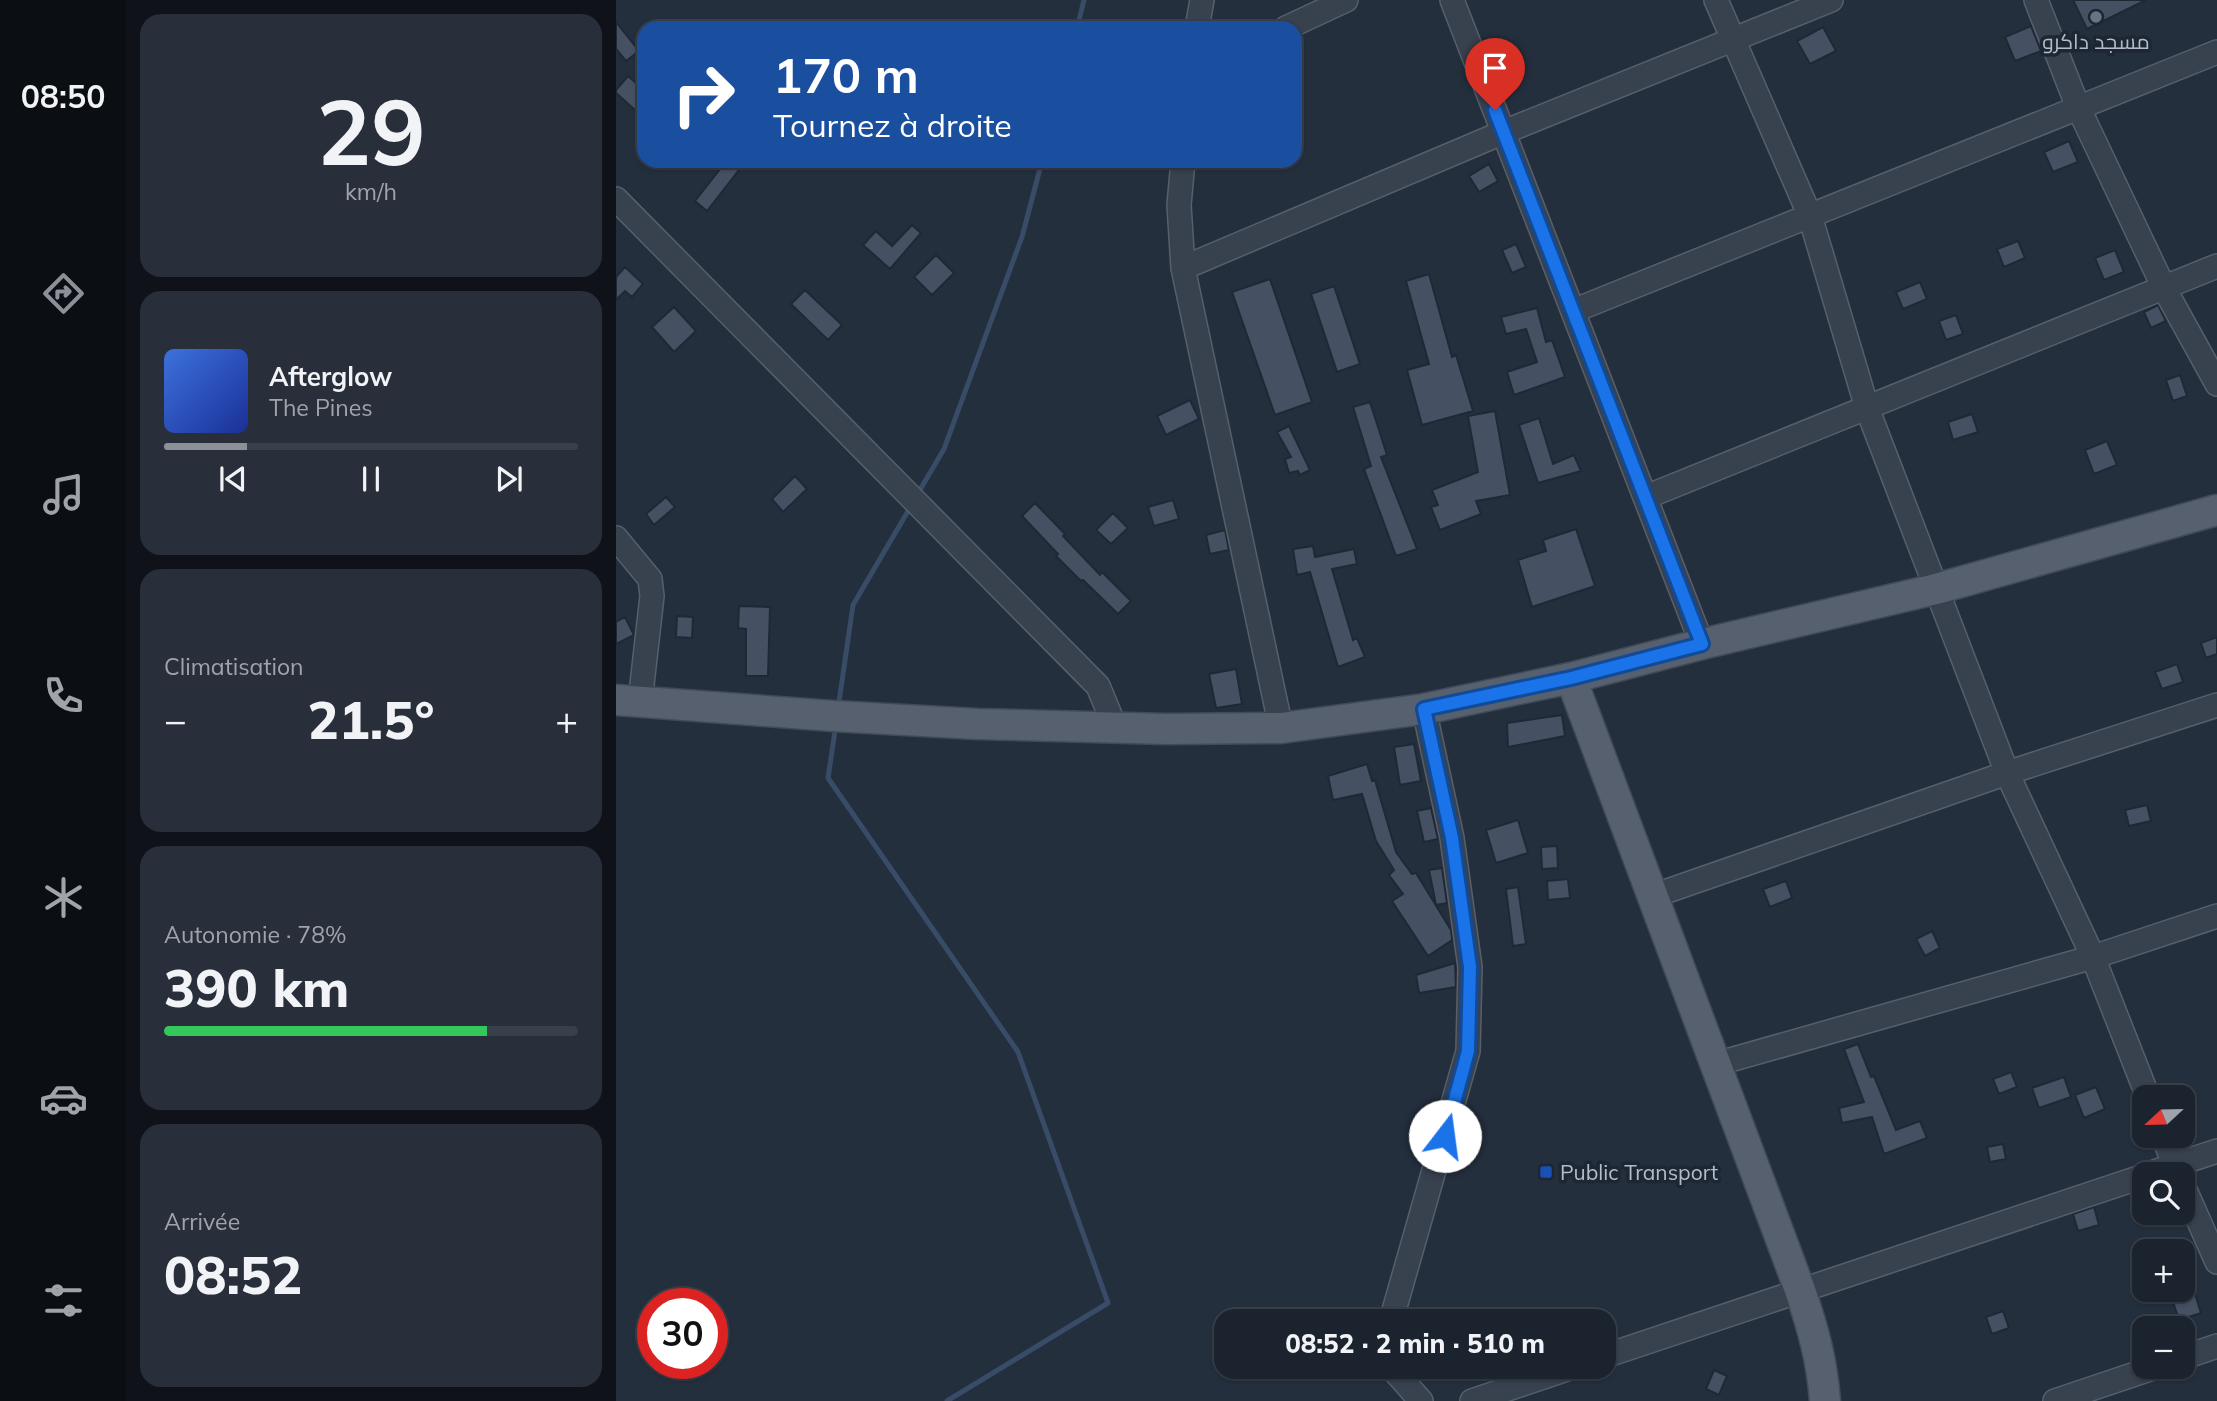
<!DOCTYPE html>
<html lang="fr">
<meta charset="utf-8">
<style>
body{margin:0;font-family:Mulish,Cairo,sans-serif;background:#282f3a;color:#f1f3f6;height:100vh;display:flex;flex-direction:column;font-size:26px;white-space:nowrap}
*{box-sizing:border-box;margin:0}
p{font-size:23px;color:#a0a4aa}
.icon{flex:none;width:38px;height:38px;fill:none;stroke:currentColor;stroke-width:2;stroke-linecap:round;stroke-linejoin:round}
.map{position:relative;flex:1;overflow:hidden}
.panel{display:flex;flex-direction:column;gap:14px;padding:14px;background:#0f1319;width:490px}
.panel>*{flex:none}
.top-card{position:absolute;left:21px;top:21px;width:665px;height:147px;border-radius:21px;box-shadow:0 2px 5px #0004,0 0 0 2px #39404a;background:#1a4fa0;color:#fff;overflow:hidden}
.needle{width:46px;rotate:248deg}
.controls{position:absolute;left:1516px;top:1085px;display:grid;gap:14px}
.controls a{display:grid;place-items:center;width:63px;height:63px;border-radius:14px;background:#1b232e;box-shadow:0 2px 5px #0004,0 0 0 2px #39404a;font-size:35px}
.speed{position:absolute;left:21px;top:1288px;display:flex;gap:14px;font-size:35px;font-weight:700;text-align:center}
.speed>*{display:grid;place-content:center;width:91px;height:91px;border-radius:50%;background:#1b232e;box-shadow:0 2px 5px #0004,0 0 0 2px #39404a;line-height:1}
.speed .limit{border:10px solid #d22;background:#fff;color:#111}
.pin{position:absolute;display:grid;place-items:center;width:60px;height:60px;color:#fff;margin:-72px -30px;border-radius:50% 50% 50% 0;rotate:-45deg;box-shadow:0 0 7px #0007}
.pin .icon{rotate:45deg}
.me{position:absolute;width:77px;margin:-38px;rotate:15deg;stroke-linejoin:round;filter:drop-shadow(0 0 5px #0008)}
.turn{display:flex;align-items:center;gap:24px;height:147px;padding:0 21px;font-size:32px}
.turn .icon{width:91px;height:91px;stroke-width:2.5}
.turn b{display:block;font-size:49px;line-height:60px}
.big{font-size:52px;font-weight:800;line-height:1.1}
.panel .widget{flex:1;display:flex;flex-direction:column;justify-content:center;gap:10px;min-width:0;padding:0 24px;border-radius:21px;background:#282f3a}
.panel .dial{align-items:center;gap:0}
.dial b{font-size:91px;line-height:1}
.song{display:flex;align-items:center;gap:21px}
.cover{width:84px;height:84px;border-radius:10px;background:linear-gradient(135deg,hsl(220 70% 55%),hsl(230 70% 35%))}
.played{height:7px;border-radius:4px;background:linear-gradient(90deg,#8c9099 20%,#39404a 20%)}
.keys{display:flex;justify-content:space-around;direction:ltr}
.heat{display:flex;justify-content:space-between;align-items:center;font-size:38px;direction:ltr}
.charge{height:10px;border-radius:5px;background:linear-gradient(90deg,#34c759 78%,#39404a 0)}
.trip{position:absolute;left:598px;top:1309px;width:402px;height:70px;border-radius:21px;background:#1b232e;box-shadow:0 2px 5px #0004,0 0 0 2px #39404a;font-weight:800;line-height:70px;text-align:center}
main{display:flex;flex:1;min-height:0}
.tabs{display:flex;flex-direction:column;width:126px;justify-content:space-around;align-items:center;background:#0b0e12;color:#a0a4aa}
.tabs .icon{width:49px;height:49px}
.tabs .current{color:#8c9099}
.tabs b{font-size:32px;color:#f1f3f6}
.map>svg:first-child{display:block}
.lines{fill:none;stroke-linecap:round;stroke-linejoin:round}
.stream{stroke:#394c67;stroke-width:5}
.building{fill:#455162;stroke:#1f2835;stroke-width:2}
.minor-casing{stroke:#565f6c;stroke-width:26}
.major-casing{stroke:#414a57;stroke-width:33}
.minor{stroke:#38414e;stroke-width:23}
.major{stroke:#56606e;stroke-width:30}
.route-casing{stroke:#114b97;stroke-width:18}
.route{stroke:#1a73e8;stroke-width:12}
.worship-dot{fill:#6b7280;stroke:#1d2633;stroke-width:2.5}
.transit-dot{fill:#1a4fb4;stroke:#1d2633;stroke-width:2.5}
.labels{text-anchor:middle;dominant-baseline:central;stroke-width:7;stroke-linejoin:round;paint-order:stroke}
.poi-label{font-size:21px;fill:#b4bcc9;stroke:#1d2633}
</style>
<main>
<nav class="tabs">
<b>08:50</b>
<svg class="icon current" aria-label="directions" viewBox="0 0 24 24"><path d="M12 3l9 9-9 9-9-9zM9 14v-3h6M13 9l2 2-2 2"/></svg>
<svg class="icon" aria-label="music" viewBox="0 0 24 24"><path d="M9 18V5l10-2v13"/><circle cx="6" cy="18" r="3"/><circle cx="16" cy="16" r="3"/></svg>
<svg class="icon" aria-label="phone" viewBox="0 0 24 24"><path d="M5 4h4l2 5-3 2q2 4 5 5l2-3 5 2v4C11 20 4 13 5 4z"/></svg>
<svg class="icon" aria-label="climate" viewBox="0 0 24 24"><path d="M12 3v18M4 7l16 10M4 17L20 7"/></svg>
<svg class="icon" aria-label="car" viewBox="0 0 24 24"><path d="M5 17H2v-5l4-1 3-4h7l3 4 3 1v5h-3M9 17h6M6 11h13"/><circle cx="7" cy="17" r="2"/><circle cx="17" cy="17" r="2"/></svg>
<svg class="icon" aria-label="filters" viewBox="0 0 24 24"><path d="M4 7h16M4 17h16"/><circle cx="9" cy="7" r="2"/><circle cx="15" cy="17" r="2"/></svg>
</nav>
<section class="panel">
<div class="widget dial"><b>29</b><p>km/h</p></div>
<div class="widget">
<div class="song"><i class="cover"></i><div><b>Afterglow</b><p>The Pines</p></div></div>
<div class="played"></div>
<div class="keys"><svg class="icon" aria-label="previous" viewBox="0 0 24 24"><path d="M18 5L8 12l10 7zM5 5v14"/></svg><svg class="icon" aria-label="pause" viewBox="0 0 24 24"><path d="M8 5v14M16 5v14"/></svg><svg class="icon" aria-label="next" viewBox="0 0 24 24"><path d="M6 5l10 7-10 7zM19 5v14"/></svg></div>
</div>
<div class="widget"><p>Climatisation</p>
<div class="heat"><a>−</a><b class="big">21.5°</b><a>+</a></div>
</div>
<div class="widget"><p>Autonomie · 78%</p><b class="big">390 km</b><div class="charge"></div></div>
<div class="widget"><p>Arrivée</p><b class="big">08:52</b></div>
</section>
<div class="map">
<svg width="1601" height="1401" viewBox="0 0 1601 1401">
<rect width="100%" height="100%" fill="#242f3e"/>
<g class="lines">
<!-- stream -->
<path class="stream" d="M461 28 468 0
M301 495 328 449 406 237 426 161
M223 702 237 605 295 506
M219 731 212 778 402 1052 492 1303 331 1401"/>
</g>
<!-- building -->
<path class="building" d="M1457 0H1530L1471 29Z
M0 22 23 51 10 61 0 49Z
M1415 26 1425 51 1399 61 1389 37Z
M1207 27 1220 51 1194 64 1181 41Z
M12 76 28 90V118L0 93V90Z
M1453 141 1462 162 1437 172 1428 152Z
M95 161H130L91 211 79 201 104 169Z
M873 164 882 181 863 192 853 176Z
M296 225 305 233 274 269 247 245 260 231 276 246Z
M1402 241 1409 258 1388 267 1381 249Z
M900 244 910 267 896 273 886 250Z
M1499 250 1508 272 1488 280 1479 258Z
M320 255 338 273 316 295 298 277Z
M9 267 27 284 16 297 9 291 0 300V277Z
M813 274 836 357 840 355 857 411 806 425 791 370 813 364 790 281Z
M654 279 696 402 659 415 616 292Z
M1304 282 1311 299 1287 309 1280 292Z
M718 286 744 364 721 372 695 294Z
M189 290 226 325 212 340 175 304Z
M1542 305 1550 321 1535 328 1528 312Z
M58 307 80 331 58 352 36 327Z
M921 308 930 342 936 340 949 377 898 395 891 372 921 362 910 329 890 334 885 317Z
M1340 315 1347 334 1330 340 1323 321Z
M1564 375 1571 396 1557 401 1550 380Z
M574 400 583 419 550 435 541 416Z
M754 402 771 455 765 457 801 549 780 556 748 469 755 466 737 407Z
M879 411 894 495 860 501 865 514 824 530 815 507 822 505 816 490 862 472 852 416Z
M1356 414 1362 432 1337 440 1332 422Z
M923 418 937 464 958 455 965 471 922 483 903 425Z
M673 426 694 470 684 475 682 471 673 473 669 459 675 457 661 432Z
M1491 441 1501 465 1478 474 1469 450Z
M179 476 191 489 167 512 156 499Z
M50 497 59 507 38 525 30 514Z
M557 500 563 519 538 526 532 507Z
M419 503 449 534 447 536 484 575 486 572 515 601 502 614 467 580 465 581 440 556 442 554 406 516Z
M497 513 512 528 495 544 480 530Z
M960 529 979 586 916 607 902 560 930 551 927 540Z
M609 530 613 550 594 554 590 535Z
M697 546 699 557 738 549 741 564 716 569 737 640 741 638 749 657 722 667 694 572 681 575 677 549Z
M123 606 154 607 152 676H130V629L122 628Z
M61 616 77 617 76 638 60 637Z
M9 617 18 635 0 644V622Z
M1601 637V654L1590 658 1585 643Z
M1561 664 1567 682 1546 689 1539 672Z
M620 669 626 704 600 708 593 674Z
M946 715 949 736 892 747 891 723Z
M798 744 805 781 784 785 778 747Z
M751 764 756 781 759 780 780 852 796 874 800 873 835 930 836 940 812 956 776 901 787 894 773 875 778 870 760 841 746 794 717 800 712 776Z
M1531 805 1535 821 1513 826 1509 810Z
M815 808 822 839 808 842 801 811Z
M902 820 912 853 880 863 870 830Z
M941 846 942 868 926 869 925 847Z
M826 868 831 903 820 905 813 870Z
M952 879 954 898 932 900 931 881Z
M1170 881 1176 898 1154 907 1147 889Z
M902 887 910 944 897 946 890 889Z
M1316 931 1324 948 1309 956 1300 939Z
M839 963 840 987 803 993 800 975Z
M1242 1044 1255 1077 1258 1076 1280 1130 1304 1121 1311 1138 1268 1154 1256 1117 1226 1123 1223 1108 1248 1102 1228 1049Z
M1395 1072 1401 1087 1383 1094 1377 1079Z
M1448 1077 1455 1097 1423 1108 1416 1088Z
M1480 1087 1489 1109 1468 1118 1459 1095Z
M1387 1144 1390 1159 1374 1162 1371 1147Z
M1478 1207 1483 1225 1462 1231 1457 1214Z
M1579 1294 1585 1313 1563 1320 1557 1302Z
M1387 1311 1393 1328 1376 1334 1370 1317Z
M1098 1370 1111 1376 1103 1395 1090 1389Z"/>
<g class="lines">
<defs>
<path id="minor" d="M836 0 1086 644
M1100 0 1194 216 1251 408 1391 773 1477 957 1532 1097
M1420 0 1462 107 1548 288 1601 384
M581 28 586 0
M670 28 730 0
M567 161 563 205 567 268 665 728
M0 199 482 686 499 727
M567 268 888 132 1215 0
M957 311 1601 52
M1030 497 1601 266
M0 538 34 579 36 596 24 702
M1037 896 1391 773 1601 705
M1100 1064 1477 957 1601 916
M1547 1136 1562 1174
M1532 1174 1601 1151
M1566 1183 1601 1262
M775 1321 852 1051 854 967 836 838 808 709
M989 1356 1528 1176
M1566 1358 1601 1346
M775 1367 805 1401
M856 1401 957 1367
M1439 1401 1540 1367"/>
<path id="major" d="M955 678 1184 1290C1197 1329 1206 1360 1209 1401
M0 700 217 716 361 724 551 729 665 728 808 709 955 678 1086 644 1320 589 1601 510"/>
</defs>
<!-- minor casing -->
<use href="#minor" class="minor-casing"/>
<!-- major casing -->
<use href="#major" class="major-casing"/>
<!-- minor -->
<use href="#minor" class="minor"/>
<!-- major -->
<use href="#major" class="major"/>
</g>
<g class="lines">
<defs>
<path id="route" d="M829 1136 852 1051 854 967 836 838 808 709 955 678 1086 644 879 110"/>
</defs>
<!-- route casing -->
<use href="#route" class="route-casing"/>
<!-- route -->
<use href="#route" class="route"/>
</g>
<!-- markers -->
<circle class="worship-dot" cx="1480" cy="17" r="7"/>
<rect class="transit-dot" x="923" y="1165" width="14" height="14" rx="3.5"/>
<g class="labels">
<!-- poi labels -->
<g class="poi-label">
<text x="1480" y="41">مسجد داكرو</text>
<text x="944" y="1172" text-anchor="start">Public Transport</text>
</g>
</g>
</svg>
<div class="controls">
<a><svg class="needle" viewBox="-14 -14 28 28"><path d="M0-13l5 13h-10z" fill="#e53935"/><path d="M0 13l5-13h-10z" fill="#a0a4aa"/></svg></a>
<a><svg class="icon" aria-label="search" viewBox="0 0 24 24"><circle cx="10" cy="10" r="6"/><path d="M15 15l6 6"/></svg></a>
<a>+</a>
<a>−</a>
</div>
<div class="speed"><div class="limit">30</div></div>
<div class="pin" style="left:879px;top:110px;background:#d93025"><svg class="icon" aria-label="arrive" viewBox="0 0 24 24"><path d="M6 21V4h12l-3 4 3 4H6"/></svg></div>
<svg class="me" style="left:829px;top:1136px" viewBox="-20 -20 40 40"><circle r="19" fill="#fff"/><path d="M0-13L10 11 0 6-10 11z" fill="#1a73e8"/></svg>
<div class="trip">08:52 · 2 min · 510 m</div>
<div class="top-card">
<div class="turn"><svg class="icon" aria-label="right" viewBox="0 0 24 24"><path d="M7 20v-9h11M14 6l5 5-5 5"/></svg><div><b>170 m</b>Tournez à droite</div></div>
</div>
</div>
</main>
